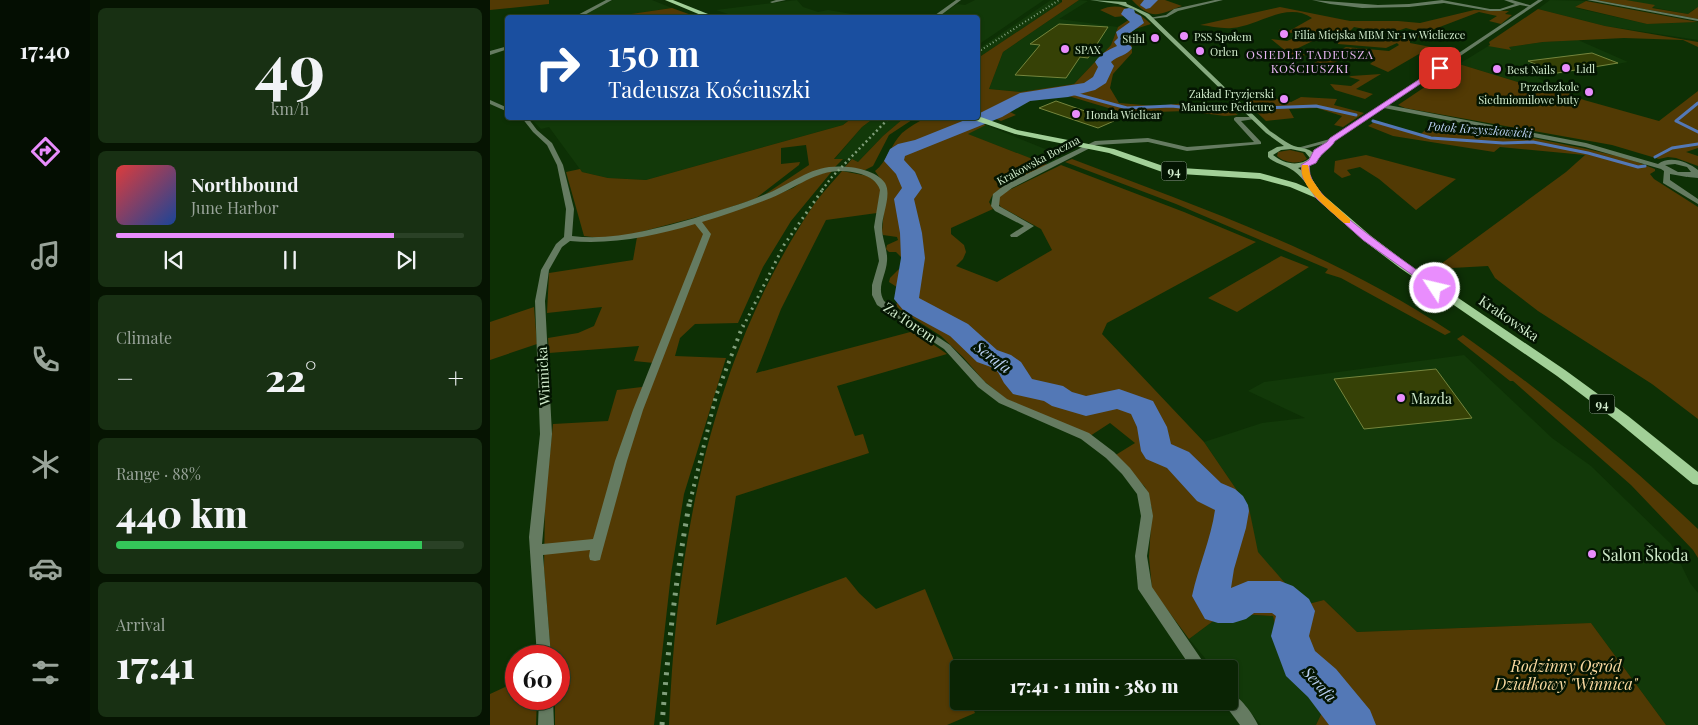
<!DOCTYPE html>
<meta charset="utf-8">
<style>
body{margin:0;font-family:"Playfair Display",serif;background:#183013;color:#f1f3f6;height:100vh;display:flex;flex-direction:column;font-size:19px;white-space:nowrap}
*{box-sizing:border-box;margin:0}
p{font-size:16px;color:#99a49a}
.icon{flex:none;width:28px;height:28px;fill:none;stroke:currentColor;stroke-width:2;stroke-linecap:round;stroke-linejoin:round}
.map{position:relative;flex:1;overflow:hidden}
.details{display:flex;flex-direction:column;gap:8px;padding:8px;background:#061402;width:400px}
.details>*{flex:none}
.top-card{position:absolute;left:15px;top:15px;width:475px;height:105px;border-radius:5px;box-shadow:0 1px 4px #0004,0 0 0 1px #2a4126;background:#1a4fa0;color:#fff;overflow:hidden}
.speed{position:absolute;left:15px;top:645px;display:flex;gap:10px;font-size:25px;font-weight:700;text-align:center}
.speed>*{display:grid;place-content:center;width:65px;height:65px;border-radius:50%;background:#0a2404;box-shadow:0 1px 4px #0004,0 0 0 1px #2a4126;line-height:1}
.speed .limit{border:8px solid #d22;background:#fff;color:#111}
.pin{position:absolute;display:grid;place-items:center;width:42px;height:42px;color:#fff;margin:-21px;border-radius:10px;box-shadow:0 2px 8px #0006}
.me{position:absolute;width:55px;margin:-28px;rotate:305deg;stroke-linejoin:round;filter:drop-shadow(0 0 4px #0008)}
.turn{display:flex;align-items:center;gap:18px;height:105px;padding:0 20px;font-size:22px}
.turn .icon{width:65px;height:65px;stroke-width:2.5}
.turn b{display:block;font-size:35px;line-height:42px}
.big{font-size:38px;font-weight:800;line-height:1.1}
.details .card{flex:1;display:flex;flex-direction:column;justify-content:center;gap:8px;min-width:0;padding:0 18px;border-radius:8px;background:#183013}
.details .dial{align-items:center;gap:0}
.dial b{font-size:65px;line-height:1}
.song{display:flex;align-items:center;gap:15px}
.cover{width:60px;height:60px;border-radius:8px;background:linear-gradient(135deg,hsl(0 70% 55%),hsl(220 70% 35%))}
.played{height:5px;border-radius:2px;background:linear-gradient(90deg,#e98dfd 80%,#2a4126 80%)}
.keys{display:flex;justify-content:space-around;direction:ltr}
.heat{display:flex;justify-content:space-between;align-items:center;font-size:28px;direction:ltr}
.charge{height:8px;border-radius:4px;background:linear-gradient(90deg,#34c759 88%,#2a4126 0)}
.trip{position:absolute;left:460px;top:660px;width:288px;height:50px;border-radius:5px;background:#0a2404;box-shadow:0 1px 4px #0004,0 0 0 1px #2a4126;font-weight:800;line-height:50px;text-align:center}
main{display:flex;flex:1;min-height:0}
.menu{display:flex;flex-direction:column;width:90px;justify-content:space-around;align-items:center;background:#040e02;color:#99a49a}
.menu .icon{width:35px;height:35px}
.menu .selected{color:#e98dfd}
.menu b{font-size:22px;color:#f1f3f6}
.map>svg:first-child{display:block}
.built{fill:#123909}
.green{fill:#523a04;fill-rule:evenodd}
.lines{fill:none;stroke-linecap:round;stroke-linejoin:round}
.stream{stroke:#5378b6;stroke-width:3}
.river{fill:#5378b6;fill-rule:evenodd}
.building{fill:#364106;stroke:#75853d}
.minor{fill:#657b61;fill-rule:evenodd}
.tertiary{fill:#657b61;fill-rule:evenodd}
.secondary{fill:#87ab80;fill-rule:evenodd}
.primary{fill:#a2d098;fill-rule:evenodd}
.rail-far4{stroke:#819f7b;stroke-width:2;stroke-dasharray:1 2.5;stroke-linecap:butt}
.rail-far3{stroke:#819f7b;stroke-width:2.5;stroke-dasharray:2 3;stroke-linecap:butt}
.rail-far2{stroke:#819f7b;stroke-width:3;stroke-dasharray:2 4.5;stroke-linecap:butt}
.rail-far1{stroke:#819f7b;stroke-width:4;stroke-dasharray:2.5 5.5;stroke-linecap:butt}
.rail{stroke:#819f7b;stroke-width:5;stroke-dasharray:3 7;stroke-linecap:butt}
.route{fill:#e98dfd;stroke:#975ca4}
.slow{fill:#f59e0b}
.poi-dot{fill:#e98dfd;stroke:#041502;stroke-width:2}
.labels{text-anchor:middle;dominant-baseline:central;stroke-width:5;stroke-linejoin:round;paint-order:stroke}
.far-poi-label{font-size:11px;fill:#d2eccd;stroke:#041502;text-anchor:start}
.far-street-label{font-size:11px;fill:#d2eccd;stroke:#041502}
.far-neighbourhood-label{font-size:12px;letter-spacing:1px;fill:#eab7f5;stroke:#041502}
.far-water-label{font-size:12px;font-style:italic;fill:#bad0f3;stroke:#041502}
.shield{fill:#041502;stroke:#94ac90;stroke-width:1}
.shield-label{font-size:12px;font-weight:bold;fill:#d2eccd}
.street-label{font-size:14px;fill:#d2eccd;stroke:#041502}
.poi-label{font-size:14px;fill:#d2eccd;stroke:#041502;text-anchor:start}
.water-label{font-size:15px;font-style:italic;fill:#bad0f3;stroke:#041502}
.near-poi-label{font-size:16px;fill:#d2eccd;stroke:#041502;text-anchor:start}
.near-park-label{font-size:16px;font-style:italic;fill:#fad9a0;stroke:#041502}
</style>
<main>
<nav class="menu">
<b>17:40</b>
<svg class="icon selected" aria-label="directions" viewBox="0 0 24 24"><path d="M12 3l9 9-9 9-9-9zM9 14v-3h6M13 9l2 2-2 2"/></svg>
<svg class="icon" aria-label="music" viewBox="0 0 24 24"><path d="M9 18V5l10-2v13"/><circle cx="6" cy="18" r="3"/><circle cx="16" cy="16" r="3"/></svg>
<svg class="icon" aria-label="phone" viewBox="0 0 24 24"><path d="M5 4h4l2 5-3 2q2 4 5 5l2-3 5 2v4C11 20 4 13 5 4z"/></svg>
<svg class="icon" aria-label="climate" viewBox="0 0 24 24"><path d="M12 3v18M4 7l16 10M4 17L20 7"/></svg>
<svg class="icon" aria-label="car" viewBox="0 0 24 24"><path d="M5 17H2v-5l4-1 3-4h7l3 4 3 1v5h-3M9 17h6M6 11h13"/><circle cx="7" cy="17" r="2"/><circle cx="17" cy="17" r="2"/></svg>
<svg class="icon" aria-label="filters" viewBox="0 0 24 24"><path d="M4 7h16M4 17h16"/><circle cx="9" cy="7" r="2"/><circle cx="15" cy="17" r="2"/></svg>
</nav>
<section class="details">
<div class="card dial"><b>49</b><p>km/h</p></div>
<div class="card">
<div class="song"><i class="cover"></i><div><b>Northbound</b><p>June Harbor</p></div></div>
<div class="played"></div>
<div class="keys"><svg class="icon" aria-label="previous" viewBox="0 0 24 24"><path d="M18 5L8 12l10 7zM5 5v14"/></svg><svg class="icon" aria-label="pause" viewBox="0 0 24 24"><path d="M8 5v14M16 5v14"/></svg><svg class="icon" aria-label="next" viewBox="0 0 24 24"><path d="M6 5l10 7-10 7zM19 5v14"/></svg></div>
</div>
<div class="card"><p>Climate</p>
<div class="heat"><a>−</a><b class="big">22°</b><a>+</a></div>
</div>
<div class="card"><p>Range · 88%</p><b class="big">440 km</b><div class="charge"></div></div>
<div class="card"><p>Arrival</p><b class="big">17:41</b></div>
</section>
<div class="map">
<svg width="1208" height="725" viewBox="0 0 1208 725">
<rect width="100%" height="100%" fill="#0d3005"/>
<!-- built -->
<path class="built" d="M123 0H162L182 8 134 15 87 17Z
M307 0 313 7 328 12 338 10 368 15 372 17H247L226 10Z
M485 0H554L488 45V18L448 17 467 4 475 5Z
M561 0 572 2 488 58V49Z
M589 0 598 1 569 19 628 27 621 45 584 84 530 92 499 89 513 52Z
M1060 0 1096 1 1086 8 1157 24 1208 22V40L1115 26 1048 9Z
M1136 0H1208V10L1204 9 1198 14 1161 7 1164 6Z
M1088 40 1138 62 1048 78 1062 86 1051 89 969 64 1000 45 1019 47 1053 42Z
M52 118H362L353 125 156 180 118 178 92 172 59 127 51 129 42 120Z
M384 118H414L393 136 368 162 362 159 344 160 372 127Z
M496 125 570 155 568 159 558 165 477 134Z
M974 355 1062 438 1101 466 1181 544 1200 583 1208 593V725H1176L1101 623 867 632 834 600 814 605 767 552 759 508 714 442 772 423 815 418 758 391 774 382Z
M734 613 783 616 793 657 836 704 826 725H771L739 687V669H724L699 639Z"/>
<!-- green -->
<path class="green" d="M0 0H59V4L0 10Z
M572 0H589L513 52 499 89 530 92 584 84 621 45 628 27 640 19 635 16 625 17 610 10C629 1 647 11 661 24L642 30V53L623 74 620 88 629 103 665 106 696 103 718 107 739 106 737 108 748 115 735 116 696 111 635 113 575 95 547 98 518 111 526 115 511 121 488 112V58L572 2Z
M642 0H675L692 6C669 14 663 22 642 0Z
M1106 0H1136L1165 5 1162 8 1198 14 1208 7V19Z
M1096 1 1208 22 1157 24 1085 7Z
M790 7 860 21H908L930 23 984 10 1019 11 1015 14 1022 15 1011 24 999 21 1007 16 989 12 934 33 916 28 902 33 908 35 934 34 933 37 920 38V43L941 47 898 72 880 64 885 60 862 54 825 72 818 66 856 47 899 51 909 45 907 43 896 48 848 44V41L836 38 805 36 804 33 788 32 790 29 799 31 822 18C796 1 769 26 742 28 732 29 720 26 710 25ZM864 27 899 34V35L891 39 858 33Z
M182 8 207 17 136 18 134 15Z
M1048 9 1115 26 1208 42V47L1193 40 1134 38 1053 42 1019 47 1021 50 998 46 1000 45 999 42Z
M804 38 827 39 802 51 817 55 803 57 781 39 797 41Z
M969 64 1051 89 1062 86 1094 100 1169 121 1208 91V148L1196 152 1208 156V166L1186 158 1178 157 1169 159 1122 145 915 108 908 105Z
M891 74 866 89 883 94 875 99 845 90 840 84 861 86 870 80 859 77 861 76Z
M811 97 847 99 844 105 874 113 853 127 844 125 852 116 827 108 799 109 804 118 776 121 755 101 783 98 801 102Z
M362 118H384L372 127 344 159H353L345 167 274 195 319 165 316 145 291 148V164L310 162 309 165 265 199 226 212 139 235 109 238 94 236 76 172 90 169 92 172 118 178 156 180 353 125Z
M414 118H425L399 135 383 166 375 170 354 168 362 159 368 162 393 136Z
M435 118H473L496 125 478 134 558 165 509 190 502 196 499 202 503 209 461 228V234L474 245 476 252 473 259 466 266 507 282 562 250 551 229 511 207 507 202 509 195 571 165 694 212 766 242 617 323 612 334 714 442 759 508 768 552 814 605 834 600 867 632 1101 623 1176 725H826L836 704 793 657 783 616 734 613 699 639 662 589 659 557 662 509 655 487 624 456 645 443 620 423 600 436 516 399 494 381 473 357 451 336 409 309 406 305 413 291 399 282 400 278 416 262 406 252H399L396 249 397 245 408 240 407 237 393 235 392 232 396 187 385 171C397 162 401 144 412 133 419 127 428 122 435 118Z
M886 121 930 135 937 128 977 135 984 126 1097 149 1139 159 1165 169V171L1160 174 1164 179 1208 207V419L1162 384 1048 311 1005 278 998 266 944 269 1076 172 1095 155 1010 147 1004 152 903 136 878 126Z
M800 150 813 153 817 159C808 165 795 163 787 156L788 152Z
M876 155 966 179 926 210 889 179 870 167 857 170 861 175 852 178 844 172 845 161Z
M582 159C712 208 845 254 961 332L955 335 851 278 835 273 838 269 686 204 575 162Z
M343 170 301 221 273 267 248 323 205 324 190 338 185 356 236 358 194 494 181 574 164 725H65V699H69V656H61L54 569 55 502 63 424 118 421 127 390 160 386 164 363 144 361 149 346 59 353 58 338 88 333 104 326 112 307 57 313 59 273 143 260 147 237 259 206 303 188 318 178Z
M352 171 378 176 391 186 387 213 336 220 291 309 266 373 424 331 457 354 347 386 365 436 373 434 379 453 246 496 226 625 356 577 369 593 386 609 435 589 469 673V701H480L485 713 457 725H179C186 546 220 361 321 209 330 195 342 183 352 171Z
M791 256 819 267 747 312 718 298Z
M44 307 47 344 0 360V322Z
M973 335C1056 394 1134 459 1208 529V558L1203 550 1141 485 1023 381H1020L967 339Z
M26 682V699H47L46 725H0V694Z"/>
<g class="lines">
<!-- stream -->
<path class="stream" d="M578 92 637 108 681 106 732 111
M1208 103 1186 121 1208 132
M770 108 826 106 866 115
M883 121 941 138 1013 143 1043 142 1098 153 1148 167 1155 166
M1165 157 1182 148 1208 144"/>
<!-- river -->
<path class="river" d="M654 0H668L660 8 656 9 650 5Z
M639 8 644 9 645 13 651 16 654 23 640 33 642 39 639 43 642 48C638 55 627 56 621 62L624 66 616 83 605 90 578 97 540 101 512 117 415 156 414 160 425 172 432 188 424 199 432 233 435 258 429 298 478 324 507 350 521 355 531 362 542 379 573 386 582 392 596 396 629 389 663 401 677 427 681 444 699 452 731 483 745 489 753 496 758 505 759 511 756 528 744 569 741 588 758 581H790L803 586 819 599 825 611 819 636 825 651 846 669 880 710 886 725H839L818 697 796 676 781 636 786 616 782 613H764L756 619 743 623H728L715 619 702 596C708 567 721 539 725 510L707 501 677 468 656 459 651 451 647 427 641 414 627 409 596 416 562 406 554 401 523 394 514 383 508 372 501 367 487 362 460 336 414 311 404 299 411 258 410 233 404 199 412 188 406 174 394 161 400 149 408 144 425 140 480 118H488V114L530 93 594 83 603 77 608 67 605 62C610 54 618 50 627 46L624 42 628 38 626 32 640 22 631 14 634 9Z"/>
</g>
<!-- building -->
<path class="building" d="M569 24 618 27 598 58 590 57 576 78 525 75 550 45 540 44Z
M1102 53 1128 63 1067 73 1038 61Z
M566 101 624 121 608 128 549 108Z
M946 369 982 418 874 429 844 379Z"/>
<g class="lines">
<!-- minor -->
<path class="minor" d="M116 0H122L89 18H82Z
M286 0H296L282 3 280 2Z
M466 0H471L447 18H441Z
M725 0H733L688 11 677 17 661 19 659 18 676 15 684 9Z
M822 0 888 5 919 4 952 0 1000 9H1010L1025 4 1014 0H1022L1043 6 1041 7 1030 5 1010 11H1000L954 3 919 7 872 8 840 4Z
M18 46V49L0 55V51Z
M0 100 18 108V112L0 104Z
M746 117H765V119L751 121 771 142V144L697 151 658 142 606 145 522 188 510 197 509 206 544 226 527 237H521L520 235 534 226 505 211 501 206 503 194 516 184 605 141 658 138 697 147 764 142 744 120V118Z
M32 118H38L47 130 62 143 73 165 84 209 82 236C124 241 165 229 205 218 228 211 253 204 276 194 297 186 316 170 339 167 355 165 385 168 395 183 402 195 392 214 392 228 392 239 398 250 397 261 396 276 386 287 394 301L460 345 496 383 517 399 599 433 624 452 640 468 659 493 663 516 657 556 662 587 718 669H702L648 589 645 556 651 516 647 494 632 474 616 458 591 439 509 403 488 387 454 349 387 305 382 295V285L389 261 384 227 390 190C387 181 380 177 371 174 333 163 313 185 281 198 258 207 235 215 212 222L221 234 153 410 137 461 111 556 110 560 105 561 100 560 99 556 100 550 53 555 61 656H47L39 537 50 434 45 301 51 270 66 244 74 237 76 209 67 165 57 145 43 132ZM205 224 213 234 143 410 125 461 103 539 52 544 62 434 55 301 59 270 72 247 80 241C122 245 165 236 205 224Z
M1198 173 1208 174V178L1198 177Z
M739 692C750 696 763 714 768 725H750L732 701H739Z
M49 699H63L64 725H48Z"/>
<!-- tertiary -->
<path class="tertiary" d="M1048 0H1053L898 105 1096 143 1168 164C1180 155 1198 162 1208 170V174L1197 177 1180 174V180L1208 199V204L1173 183 1174 171 1171 169 1095 147 894 108 844 141 810 150 807 148 840 139ZM1185 164 1197 167 1201 172H1188L1175 165Z
M1097 0H1106L1208 19V21Z"/>
<!-- secondary -->
<path class="secondary" d="M600 0 636 2 637 4 659 14 780 131C788 136 796 143 804 146 814 149 823 148 827 159L822 164 808 168 820 176 833 196 832 198H826C818 186 812 175 799 168 792 164 784 163 778 157V152L787 147 794 146 776 133 655 16 643 9 628 4ZM801 149 815 152 820 158C809 167 794 164 783 155L791 150Z"/>
<!-- primary -->
<path class="primary" d="M175 0H183L228 18H218Z
M488 116 527 130 624 149 676 167 770 173 806 183 832 194 881 236 918 264 1075 370 1138 416 1208 472V485L1203 484 1128 422 1067 376 910 268 873 240 826 198 800 187 770 179 675 173 619 153 525 134 484 120 483 118H488Z"/>
<!-- rail-far4 -->
<path class="rail-far4" d="M488 52 569 0"/>
<!-- rail-far3 -->
<path class="rail-far3" d="M332 190 341 178 399 118"/>
<!-- rail-far2 -->
<path class="rail-far2" d="M253 327 294 245 333 189"/>
<!-- rail-far1 -->
<path class="rail-far1" d="M200 502 226 396 253 325"/>
<!-- rail -->
<path class="rail" d="M172 725C178 649 186 575 200 500"/>
</g>
<!-- route -->
<path class="route" d="M948 67 954 68 845 141C840 150 833 150 826 163L819 166C820 169 819 174 821 177 830 205 922 266 949 286V290L945 291 873 240 826 198 813 178 811 165 819 160 824 150 837 142 840 138Z"/>
<!-- slow -->
<path class="slow" d="M812 165H818L821 178 832 194 860 219V223H854C840 210 807 186 812 165Z"/>
<!-- markers -->
<g class="poi-dot">
<circle cx="794" cy="34" r="5"/>
<circle cx="694" cy="36" r="5"/>
<circle cx="665" cy="38" r="5"/>
<circle cx="575" cy="49" r="5"/>
<circle cx="710" cy="51" r="5"/>
<circle cx="1076" cy="68" r="5"/>
<circle cx="1007" cy="69" r="5"/>
<circle cx="1099" cy="92" r="5"/>
<circle cx="794" cy="99" r="5"/>
<circle cx="586" cy="114" r="5"/>
<circle cx="911" cy="398" r="5"/>
<circle cx="1102" cy="554" r="5"/>
</g>
<g class="labels">
<!-- far-poi labels -->
<g class="far-poi-label">
<text x="804" y="34">Filia Miejska MBM Nr 1 w Wieliczce</text>
<text x="704" y="36">PSS Społem</text>
<text x="655" y="38" text-anchor="end">Stihl</text>
<text x="585" y="49">SPAX</text>
<text x="720" y="51">Orlen</text>
<text x="1086" y="68">Lidl</text>
<text x="1017" y="69">Best Nails</text>
<text x="1089" y="86" text-anchor="end">Przedszkole<tspan x="1089" dy="13">Siedmiomilowe buty</tspan></text>
<text x="784" y="93" text-anchor="end">Zakład Fryzjerski<tspan x="784" dy="13">Manicure Pedicure</tspan></text>
<text x="596" y="114">Honda Wielicar</text>
</g>
<!-- far-street labels -->
<g class="far-street-label">
<text transform="translate(548 160) rotate(-28)">Krakowska Boczna</text>
</g>
<!-- far-neighbourhood labels -->
<g class="far-neighbourhood-label">
<text x="820" y="54">OSIEDLE TADEUSZA<tspan x="820" dy="14">KOŚCIUSZKI</tspan></text>
</g>
<!-- far-water labels -->
<g class="far-water-label">
<text transform="translate(990 129) rotate(4)">Potok Krzyszkowicki</text>
</g>
<!-- shield labels -->
<g class="shield">
<rect x="671.5" y="161.5" width="25" height="19" rx="4"/>
<rect x="1099.5" y="394.5" width="25" height="19" rx="4"/>
</g>
<g class="shield-label">
<text x="684" y="171">94</text>
<text x="1112" y="404">94</text>
</g>
<!-- street labels -->
<g class="street-label">
<text transform="translate(1019 318) rotate(34)">Krakowska</text>
<text transform="translate(420 322) rotate(34)">Za Torem</text>
<text transform="translate(53 376) rotate(-93)">Winnicka</text>
</g>
<!-- poi labels -->
<g class="poi-label">
<text x="921" y="398">Mazda</text>
</g>
<!-- water labels -->
<g class="water-label">
<text transform="translate(503 357) rotate(37)">Serafa</text>
<text transform="translate(830 684) rotate(47)">Serafa</text>
</g>
<!-- near-poi labels -->
<g class="near-poi-label">
<text x="1112" y="554">Salon Škoda</text>
</g>
<!-- near-park labels -->
<g class="near-park-label">
<text x="1076" y="665">Rodzinny Ogród<tspan x="1076" dy="18">Działkowy "Winnica"</tspan></text>
</g>
</g>
</svg>
<div class="speed"><div class="limit">60</div></div>
<div class="pin" style="left:950px;top:68px;background:#d93025"><svg class="icon" aria-label="arrive" viewBox="0 0 24 24"><path d="M6 21V4h12l-3 4 3 4H6"/></svg></div>
<svg class="me" style="left:945px;top:288px" viewBox="-20 -20 40 40"><circle r="17" fill="#e98dfd" stroke="#fff" stroke-width="3"/><path d="M0-11L8 9 0 5-8 9z" fill="#fff"/></svg>
<div class="trip">17:41 · 1 min · 380 m</div>
<div class="top-card">
<div class="turn"><svg class="icon" aria-label="right" viewBox="0 0 24 24"><path d="M7 20v-9h11M14 6l5 5-5 5"/></svg><div><b>150 m</b>Tadeusza Kościuszki</div></div>
</div>
</div>
</main>
